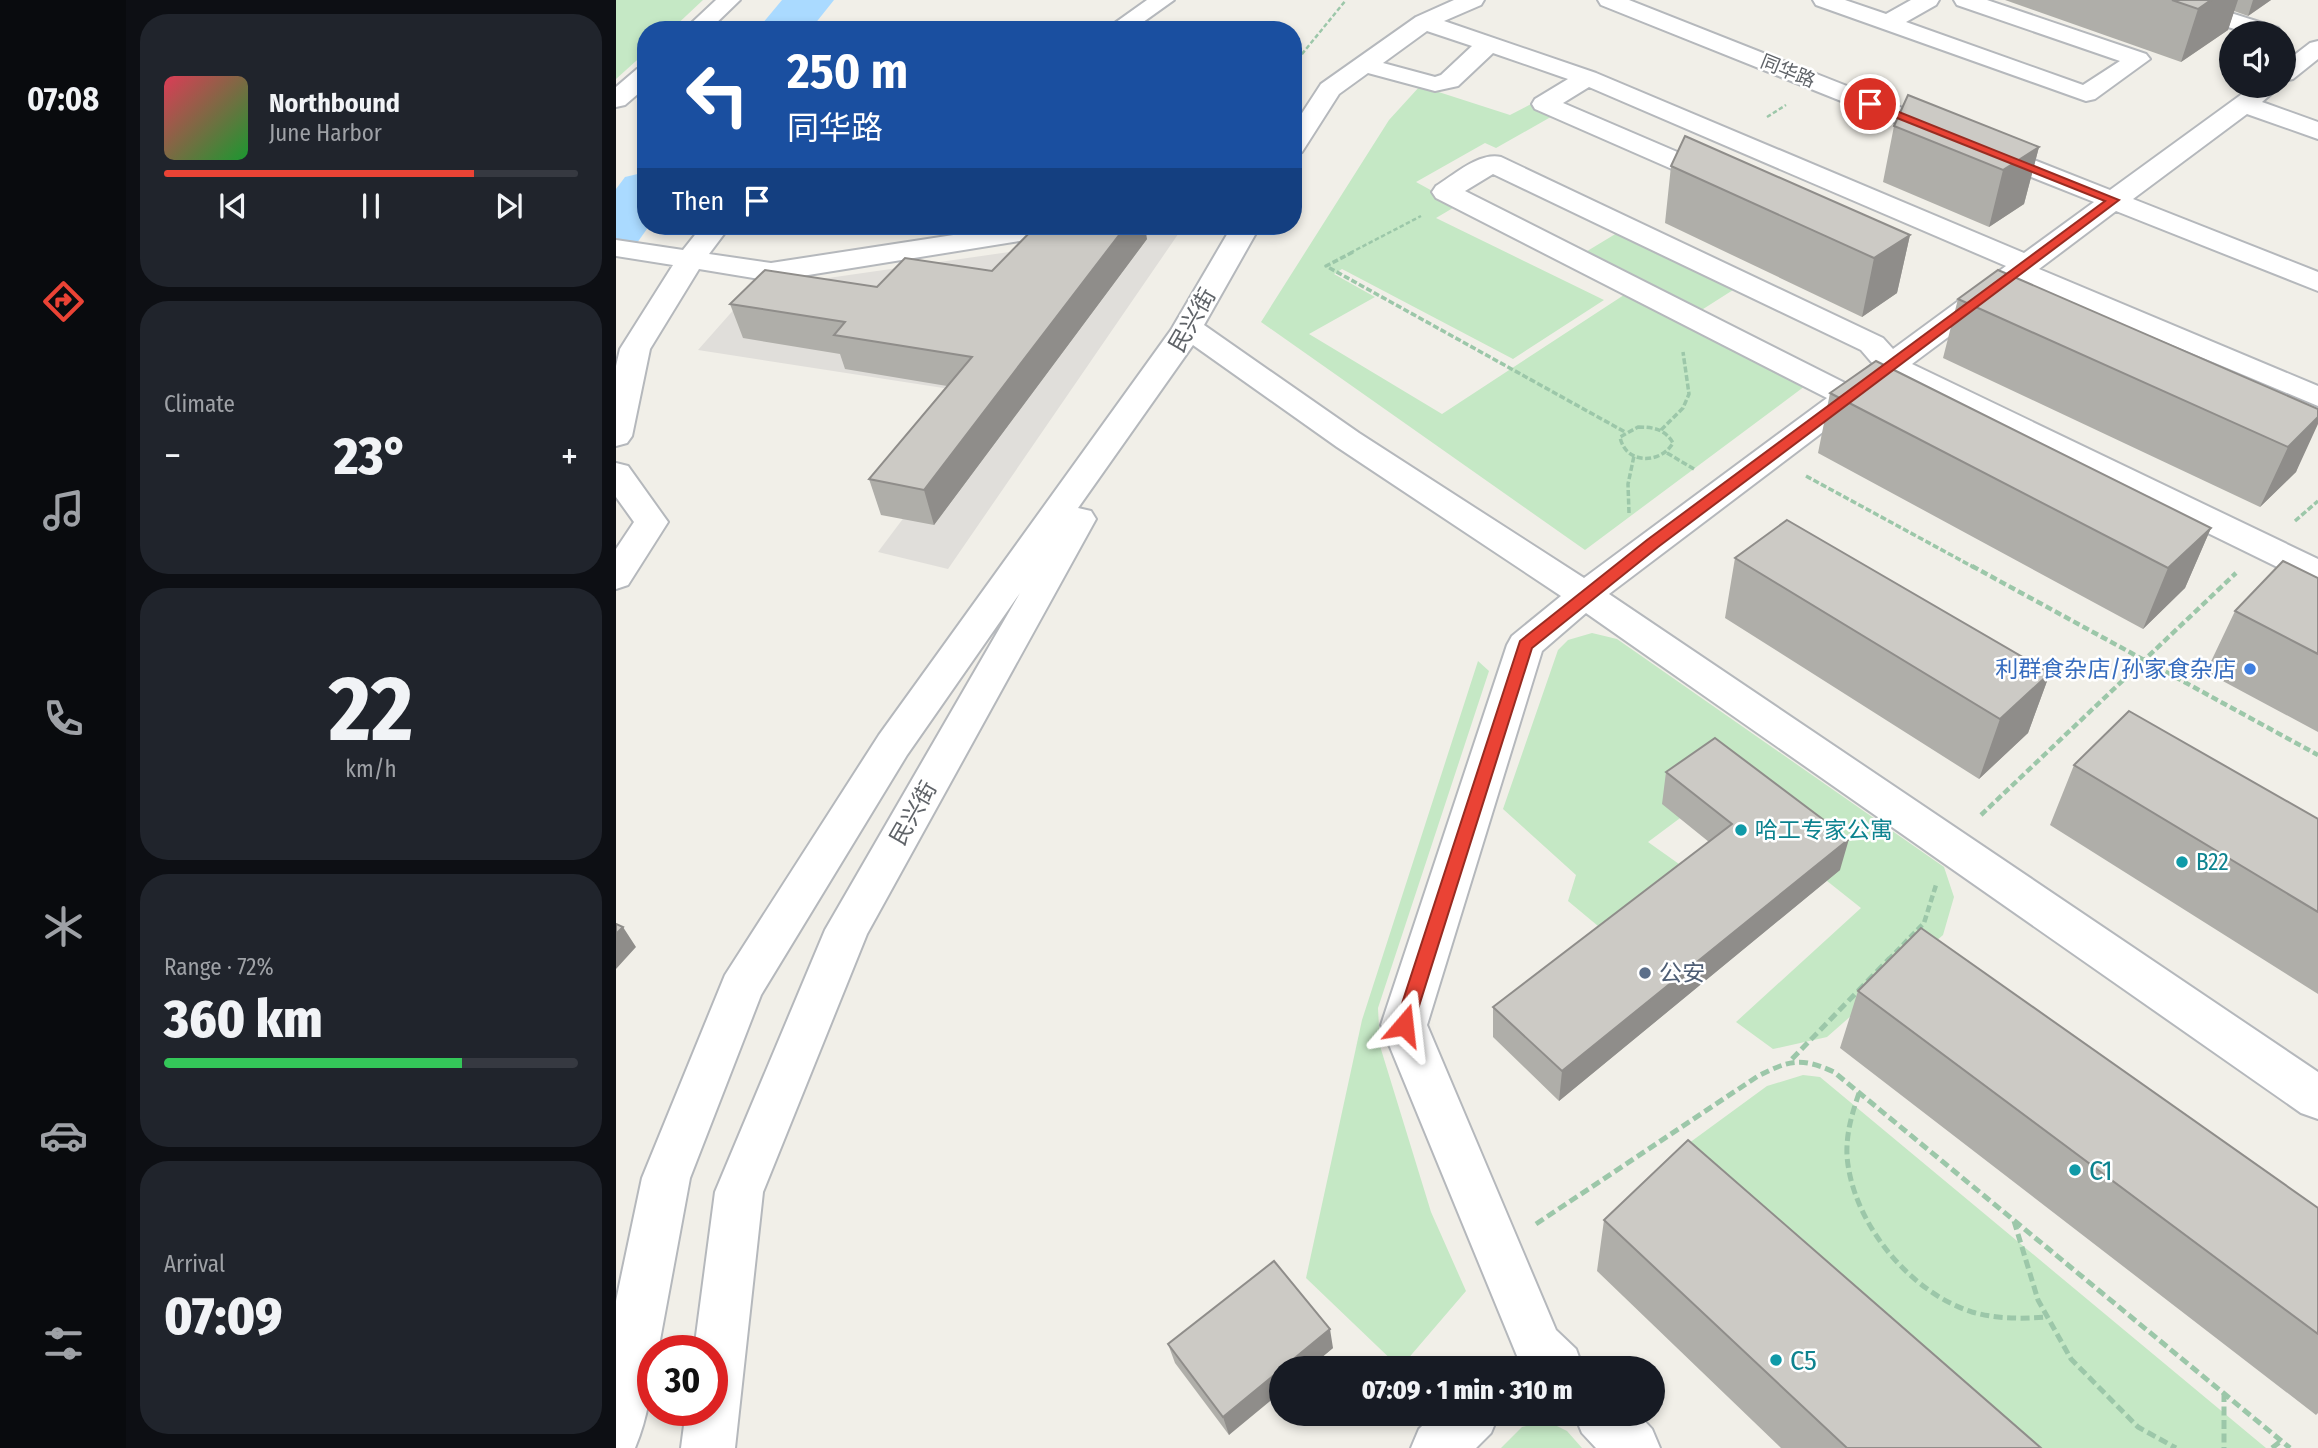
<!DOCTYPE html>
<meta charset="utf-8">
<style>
body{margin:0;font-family:"Fira Sans Condensed","Noto Sans SC",sans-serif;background:#20242c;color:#f1f3f6;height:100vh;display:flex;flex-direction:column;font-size:26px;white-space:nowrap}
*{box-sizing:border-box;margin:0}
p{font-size:23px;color:#9ea1a6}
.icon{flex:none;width:38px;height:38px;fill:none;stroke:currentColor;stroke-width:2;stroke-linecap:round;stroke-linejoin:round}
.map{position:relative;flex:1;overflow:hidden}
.details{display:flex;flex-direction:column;gap:14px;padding:14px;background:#0d0f14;width:490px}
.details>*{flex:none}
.top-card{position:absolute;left:21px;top:21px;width:665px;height:214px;border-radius:28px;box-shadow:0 4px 10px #0003;background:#1a4fa0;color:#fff;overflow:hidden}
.controls{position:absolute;left:1603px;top:21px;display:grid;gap:14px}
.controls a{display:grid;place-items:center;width:77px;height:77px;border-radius:50%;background:#171b24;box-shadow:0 4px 10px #0003;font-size:35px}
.speed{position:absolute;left:21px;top:1335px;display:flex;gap:14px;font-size:35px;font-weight:700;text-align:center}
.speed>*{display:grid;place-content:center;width:91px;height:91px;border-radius:50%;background:#171b24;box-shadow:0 4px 10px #0003;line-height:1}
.speed .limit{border:10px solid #d22;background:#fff;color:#111}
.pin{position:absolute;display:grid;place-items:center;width:60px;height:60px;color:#fff;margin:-30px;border:4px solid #fff;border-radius:50%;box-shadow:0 2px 7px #0007}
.me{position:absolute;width:77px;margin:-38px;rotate:17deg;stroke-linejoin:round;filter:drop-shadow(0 0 5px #0008)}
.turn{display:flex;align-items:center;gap:24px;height:147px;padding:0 35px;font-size:32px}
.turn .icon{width:91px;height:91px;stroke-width:2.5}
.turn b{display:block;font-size:49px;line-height:60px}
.then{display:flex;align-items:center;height:66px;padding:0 35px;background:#0003;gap:14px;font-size:26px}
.big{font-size:52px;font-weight:800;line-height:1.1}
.details .tile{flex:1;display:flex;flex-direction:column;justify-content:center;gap:10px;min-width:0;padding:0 24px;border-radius:28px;background:#20242c}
.details .dial{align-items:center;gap:0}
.dial b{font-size:91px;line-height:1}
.song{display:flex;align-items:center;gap:21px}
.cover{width:84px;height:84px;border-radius:10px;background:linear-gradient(135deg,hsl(350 70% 55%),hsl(130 70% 35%))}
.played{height:7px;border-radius:4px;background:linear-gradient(90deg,#ea4335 75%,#363941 75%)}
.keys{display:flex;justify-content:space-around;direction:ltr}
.heat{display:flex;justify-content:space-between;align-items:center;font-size:38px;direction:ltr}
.charge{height:10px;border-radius:5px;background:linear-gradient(90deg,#34c759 72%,#363941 0)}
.trip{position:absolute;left:653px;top:1356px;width:396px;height:70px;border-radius:35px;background:#171b24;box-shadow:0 4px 10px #0003;font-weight:800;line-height:70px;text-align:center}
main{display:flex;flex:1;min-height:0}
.dock{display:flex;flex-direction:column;width:126px;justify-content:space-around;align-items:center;background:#090b0e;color:#9ea1a6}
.dock .icon{width:49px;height:49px}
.dock .active{color:#ea4335}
.dock b{font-size:32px;color:#f1f3f6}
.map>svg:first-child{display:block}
.industrial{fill:#e0deda}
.green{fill:#c5e8c5}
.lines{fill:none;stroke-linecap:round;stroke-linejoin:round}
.river{fill:#aadaff;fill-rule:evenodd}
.minor-casing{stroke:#b5b8bc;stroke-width:4}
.path-far3{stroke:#9cc7a9;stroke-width:2.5;stroke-dasharray:4.5 2.5;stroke-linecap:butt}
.path-far2{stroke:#9cc7a9;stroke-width:3.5;stroke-dasharray:6 2.5;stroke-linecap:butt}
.path-far1{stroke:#9cc7a9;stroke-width:4.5;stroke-dasharray:7 3.5;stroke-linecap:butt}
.path{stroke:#9cc7a9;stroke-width:5;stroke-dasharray:9 4.5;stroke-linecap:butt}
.minor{fill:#fff;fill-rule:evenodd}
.wall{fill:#afaea9}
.shaded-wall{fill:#8f8d8a}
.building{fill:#cccac5;stroke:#8f8d8a;stroke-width:2}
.route{fill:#ea4335;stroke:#982c22;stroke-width:2}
.shop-dot{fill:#3f7fe0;stroke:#fff;stroke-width:2.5}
.culture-dot{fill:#0f9aa8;stroke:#fff;stroke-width:2.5}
.service-dot{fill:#5c6f8a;stroke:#fff;stroke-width:2.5}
.labels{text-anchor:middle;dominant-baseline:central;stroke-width:5;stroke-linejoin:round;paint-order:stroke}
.far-street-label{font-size:19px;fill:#5f6368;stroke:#fff}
.street-label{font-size:23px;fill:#5f6368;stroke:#fff}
.shop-label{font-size:23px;fill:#366cbe;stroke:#fff;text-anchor:end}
.culture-label{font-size:23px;fill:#0d838f;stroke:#fff;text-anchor:start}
.service-label{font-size:23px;fill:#4e5e75;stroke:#fff;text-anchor:start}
.near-culture-label{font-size:28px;fill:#0d838f;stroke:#fff;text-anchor:start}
</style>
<main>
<nav class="dock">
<b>07:08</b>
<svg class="icon active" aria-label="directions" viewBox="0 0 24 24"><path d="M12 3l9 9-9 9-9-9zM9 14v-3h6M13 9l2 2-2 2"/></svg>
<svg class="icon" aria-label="music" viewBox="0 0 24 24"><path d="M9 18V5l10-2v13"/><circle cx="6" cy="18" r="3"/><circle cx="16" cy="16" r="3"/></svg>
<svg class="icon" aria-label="phone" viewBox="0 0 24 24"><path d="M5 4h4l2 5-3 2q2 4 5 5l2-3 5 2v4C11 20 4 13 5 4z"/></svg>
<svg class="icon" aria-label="climate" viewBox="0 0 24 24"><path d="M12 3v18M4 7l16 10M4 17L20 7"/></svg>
<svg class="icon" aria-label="car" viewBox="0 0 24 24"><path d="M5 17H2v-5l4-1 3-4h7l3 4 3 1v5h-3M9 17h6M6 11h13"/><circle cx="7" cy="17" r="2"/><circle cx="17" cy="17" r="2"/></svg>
<svg class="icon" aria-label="filters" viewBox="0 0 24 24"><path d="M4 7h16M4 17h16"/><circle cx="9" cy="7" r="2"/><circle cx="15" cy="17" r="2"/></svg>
</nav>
<section class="details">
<div class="tile">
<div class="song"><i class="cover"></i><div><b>Northbound</b><p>June Harbor</p></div></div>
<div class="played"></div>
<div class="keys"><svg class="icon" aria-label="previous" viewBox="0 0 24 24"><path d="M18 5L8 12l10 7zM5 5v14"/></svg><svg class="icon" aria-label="pause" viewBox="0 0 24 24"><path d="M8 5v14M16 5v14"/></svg><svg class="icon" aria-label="next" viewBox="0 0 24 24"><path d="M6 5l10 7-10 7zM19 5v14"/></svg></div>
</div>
<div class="tile"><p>Climate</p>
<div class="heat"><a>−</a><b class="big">23°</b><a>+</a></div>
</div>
<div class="tile dial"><b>22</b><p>km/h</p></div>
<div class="tile"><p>Range · 72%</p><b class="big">360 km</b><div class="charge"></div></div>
<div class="tile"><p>Arrival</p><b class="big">07:09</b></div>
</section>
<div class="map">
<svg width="1702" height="1448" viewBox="0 0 1702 1448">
<rect width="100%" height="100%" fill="#f1efe8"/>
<!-- industrial -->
<path class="industrial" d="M567 227 332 569 262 552 379 396 82 350 136 289Z"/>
<!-- green -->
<path class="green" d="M0 0H87L55 30H30V52L0 79Z
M804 86 894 115 917 103 940 114 880 148 869 143 800 182 842 205 820 218 988 300 897 359 726 269 718 274 759 297 693 334 826 414 1011 293 1189 386 969 550 645 322 773 120Z
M1001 233 1117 290 1084 311 968 253Z
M976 633 1001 639 1328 867 1338 897 1327 935 1211 1037 1157 1049 1120 1022 1245 908 1099 792 1032 842 1094 886 1018 956 952 901 960 875 887 809 942 650 952 640Z
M862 661 873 671 762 1008 764 1046 815 1212 850 1291 784 1368 690 1278 746 1020Z
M1187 1075 1204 1077 1650 1448H1412L1069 1146 1151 1086Z
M931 1421 951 1431 966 1448H885L906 1427Z"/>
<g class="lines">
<!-- river -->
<path class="river" d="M166 0H218L194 30H141Z
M30 172V226H33L21 243 0 248V189L9 177Z"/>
<defs>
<path id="minor" d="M100 0H124L93 30H68Z
M531 0H558L516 30H489Z
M838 0H868L865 5 828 21 980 73 1408 253 1478 202 985 5 982 0H1013L1494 190 1637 86H1664L1646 102 1702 122V139L1631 114 1517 199 1702 272V291L1500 211 1423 269 1702 386V406L1406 282 1296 364 1702 559V585L1690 581 1277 379 993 594 1702 1072V1119L1685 1113 970 613 926 651 811 1025 940 1330 960 1349 967 1368H906L765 1025 891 645 896 636 945 596 721 447 577 345 462 508 475 511 480 519 251 934 147 1192 119 1448H65L70 1410H96V1351H78L99 1192 209 930 404 593 291 755 145 995 74 1178 42 1351H37C37 1384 32 1417 19 1448H0V1301L26 1178 109 975 263 735 555 330 616 226H644L588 325 743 433 968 578 1211 398 820 198 816 192 820 186C838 175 863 152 885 157L1267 338 1277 349 1390 266 973 87 947 103 1115 175 1119 181 1115 187 1106 189 1097 187 919 109 916 104 919 99 952 79 877 53 842 86 819 91 752 73 723 94 686 152 677 155V127L705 84 800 17ZM811 31 856 46 825 75 819 77 767 63ZM877 174 1245 350 1257 364 1231 384 849 191Z
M1197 0H1229L1270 14 1295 0H1323L1320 5 1290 22 1467 85 1504 61 1341 5 1338 0H1371L1530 54 1534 59 1479 99 1470 101 1200 5Z
M1540 0H1574L1662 28 1666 33H1631L1543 5Z
M1702 41V59L1677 79 1668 81V63L1694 43Z
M30 67V87L9 105 0 107V87L21 69Z
M86 226H114L93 254 155 263 396 226H461L457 232 447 234 155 281 83 269 34 349 16 436 11 443 0 446V366L4 349 57 265 0 256V240L67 250Z
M0 463 12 466 52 522 12 585 0 589V549L18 522 0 497Z
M818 1414H883L875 1433 860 1448H795L803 1429Z
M958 1414H1022L1036 1429 1044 1448H980L966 1433Z"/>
</defs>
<!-- minor casing -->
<use href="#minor" class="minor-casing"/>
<!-- path-far3 -->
<path class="path-far3" d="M677 65 730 0
M1151 117 1170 105
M734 253 805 216"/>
<!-- path-far2 -->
<path class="path-far2" d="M737 252 710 266 1009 432
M1022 427C1037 427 1049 429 1057 443 1044 465 1009 464 1004 437Z
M1045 430 1067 408 1073 394 1067 352
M1051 453 1078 469
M1190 476 1359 568
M1013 513 1012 484 1018 456
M1679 521 1702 501"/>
<!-- path-far1 -->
<path class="path-far1" d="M1356 566 1702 755
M1365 815 1620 573
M1272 960 1308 923 1320 885"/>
<!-- path -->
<path class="path" d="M1176 1059 1274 958
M1243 1093C1236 1114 1230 1133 1231 1156 1236 1222 1293 1292 1356 1312 1381 1319 1406 1319 1431 1317
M1398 1221 1422 1300 1455 1359 1522 1427 1560 1448
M920 1224 1142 1076C1174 1060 1185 1057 1218 1072L1674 1448
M1608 1393V1448
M1656 1448 1665 1441"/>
<!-- minor -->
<use href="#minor" class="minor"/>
</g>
<!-- wall -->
<path class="wall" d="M1389 0H1655L1632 16 1618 11 1612 30 1565 62Z
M1278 126 1423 147 1408 204 1373 227 1267 182Z
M1055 166 1294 235 1281 293 1246 317 1049 223Z
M531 239 318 525 265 515 253 479 331 386 229 369 224 354 127 338 114 304 261 287 376 271Z
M1342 299 1702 409 1680 472 1644 507 1327 358Z
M1214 393 1595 528 1569 588 1527 629 1202 453Z
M1119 558 1434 673 1412 733 1363 779 1109 618Z
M1702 578V732L1590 672 1619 611Z
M1458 765 1702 819V994L1434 825Z
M1050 772 1224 870 943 1101 877 1037V1007L1093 842 1046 804Z
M1242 991 1702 1208V1413L1700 1415 1224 1048Z
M988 1220 1425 1448H1165L981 1271Z
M552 1344 717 1348 693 1368H665L613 1435 559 1363Z"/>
<!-- shaded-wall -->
<path class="shaded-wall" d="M1595 0H1622L1612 30 1565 62 1582 9Z
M1637 0H1655L1632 16Z
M1423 147 1408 204 1373 227 1387 170Z
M510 226H529L531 239 318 525 308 490Z
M1294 235 1281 293 1246 317 1258 258Z
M1702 417V424L1680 472 1644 507 1672 447Z
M1595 528 1569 588 1527 629 1552 568Z
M1434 673 1412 733 1363 779 1384 719Z
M1233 839 1224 870 943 1101 946 1071Z
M7 927 20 947 0 969V934Z
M714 1329 717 1348 693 1368H666Z
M665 1369V1392L613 1435 607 1417Z"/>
<!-- building -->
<path class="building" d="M1556 0H1595L1582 9Z
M1292 95 1423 147 1387 170 1278 126Z
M1069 136 1294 235 1258 258 1055 166Z
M420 226H510L308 490 253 479 356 357 218 335 229 322 114 304 149 270 261 287 289 258 376 271Z
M1382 270 1702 409V417L1672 447 1342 299Z
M1260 361 1595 528 1552 568 1214 393Z
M1171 520 1434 673 1384 719 1119 558Z
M1667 561 1702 578V654L1619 611Z
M1513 711 1702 819V912L1458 765Z
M1099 738 1233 839 946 1071 877 1007 1116 824 1050 772Z
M0 924 7 927 0 934Z
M1305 928 1702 1208V1334L1242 991Z
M1072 1140 1425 1448H1231L988 1220Z
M658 1261 714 1329 607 1417 552 1344Z"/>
<!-- route -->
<path class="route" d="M1251 102H1258L1503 200 1042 547 916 648 797 1025 795 1031 788 1033 781 1031 779 1025 904 641 1031 540 1489 201 1251 106Z"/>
<!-- markers -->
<circle class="shop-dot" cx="1634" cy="669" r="7"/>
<g class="culture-dot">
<circle cx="1125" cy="830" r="7"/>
<circle cx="1566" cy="862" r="7"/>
<circle cx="1459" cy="1170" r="7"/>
<circle cx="1160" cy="1360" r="7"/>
</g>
<circle class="service-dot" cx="1029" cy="973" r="7"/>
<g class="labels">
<!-- far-street labels -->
<g class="far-street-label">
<text transform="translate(1172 71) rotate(22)">同华路</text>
</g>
<!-- street labels -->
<g class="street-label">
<text transform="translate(576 320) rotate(-60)">民兴街</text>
<text transform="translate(297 813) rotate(-60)">民兴街</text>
</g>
<!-- shop labels -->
<g class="shop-label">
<text x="1620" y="669">利群食杂店/孙家食杂店</text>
</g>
<!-- culture labels -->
<g class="culture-label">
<text x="1139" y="830">哈工专家公寓</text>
<text x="1580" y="862">B22</text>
</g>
<!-- service labels -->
<g class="service-label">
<text x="1043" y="973">公安</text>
</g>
<!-- near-culture labels -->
<g class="near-culture-label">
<text x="1473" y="1170">C1</text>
<text x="1174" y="1360">C5</text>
</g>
</g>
</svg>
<div class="controls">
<a><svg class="icon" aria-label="sound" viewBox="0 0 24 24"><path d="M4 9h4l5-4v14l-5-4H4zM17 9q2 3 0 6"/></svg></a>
</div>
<div class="speed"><div class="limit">30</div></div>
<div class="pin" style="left:1254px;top:104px;background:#d93025"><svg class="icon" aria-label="arrive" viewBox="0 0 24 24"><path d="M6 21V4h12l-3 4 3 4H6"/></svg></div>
<svg class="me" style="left:788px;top:1025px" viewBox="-20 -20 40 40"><path d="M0-17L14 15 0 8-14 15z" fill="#ea4335" stroke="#fff" stroke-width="4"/></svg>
<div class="trip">07:09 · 1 min · 310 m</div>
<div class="top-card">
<div class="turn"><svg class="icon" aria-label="left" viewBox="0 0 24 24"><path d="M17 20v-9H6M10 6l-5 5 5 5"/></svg><div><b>250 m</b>同华路</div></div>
<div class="then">Then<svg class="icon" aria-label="arrive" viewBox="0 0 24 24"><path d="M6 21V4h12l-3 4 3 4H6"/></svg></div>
</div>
</div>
</main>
